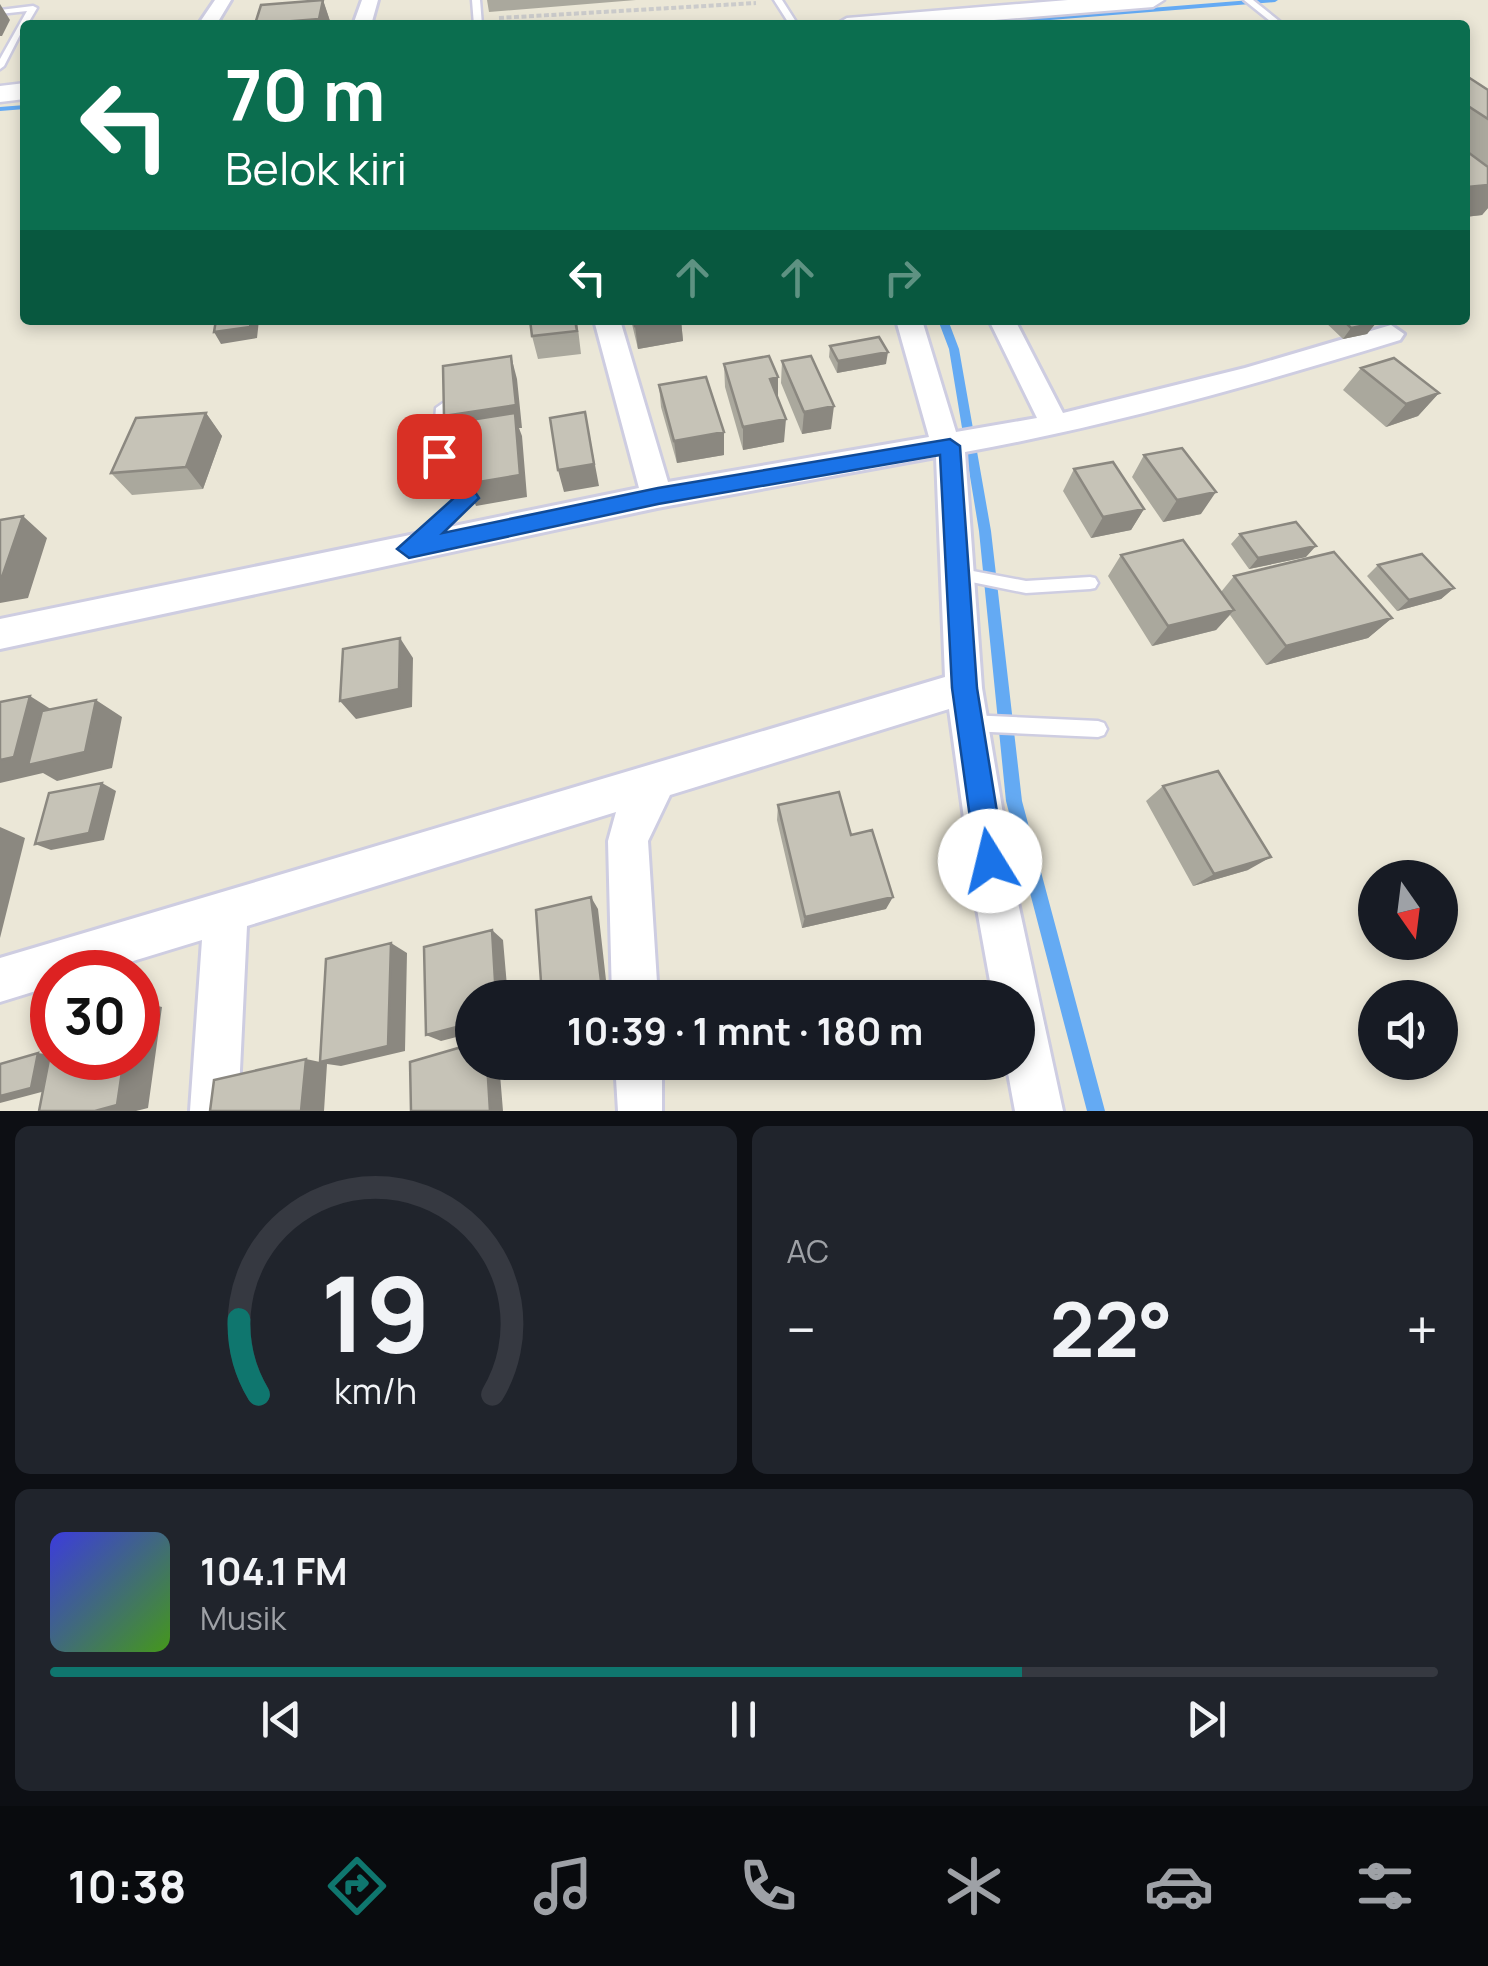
<!DOCTYPE html>
<html lang="id">
<meta charset="utf-8">
<style>
body{margin:0;font-family:Manrope,sans-serif;background:#20242c;color:#f1f3f6;height:100vh;display:flex;flex-direction:column;font-size:38px;white-space:nowrap}
*{box-sizing:border-box;margin:0}
p{font-size:32px;color:#9ea1a6}
.icon{flex:none;width:55px;height:55px;fill:none;stroke:currentColor;stroke-width:2;stroke-linecap:round;stroke-linejoin:round}
.map{position:relative;height:1111px;overflow:hidden}
.details{display:flex;flex-direction:column;gap:15px;padding:15px;background:#0d0f14;flex:1}
.details>*{flex:none}
.guide{position:absolute;left:20px;top:20px;width:1450px;height:305px;border-radius:10px;box-shadow:0 5px 15px #0003;background:#0b6e4f;color:#fff;overflow:hidden}
.needle{width:65px;rotate:166deg}
.tools{position:absolute;left:1358px;top:860px;display:grid;gap:20px}
.tools a{display:grid;place-items:center;width:100px;height:100px;border-radius:50%;background:#171b24;box-shadow:0 5px 15px #0003;font-size:50px}
.speed{position:absolute;left:30px;top:950px;display:flex;gap:20px;font-size:50px;font-weight:700;text-align:center}
.speed>*{display:grid;place-content:center;width:130px;height:130px;border-radius:50%;background:#171b24;box-shadow:0 5px 15px #0003;line-height:1}
.speed .limit{border:15px solid #d22;background:#fff;color:#111}
.pin{position:absolute;display:grid;place-items:center;width:85px;height:85px;color:#fff;margin:-42px;border-radius:20px;box-shadow:0 5px 15px #0006}
.me{position:absolute;width:110px;margin:-55px;rotate:351deg;stroke-linejoin:round;filter:drop-shadow(0 0 8px #0008)}
.turn{display:flex;align-items:center;gap:35px;height:210px;padding:0 40px;font-size:45px}
.turn .icon{width:130px;height:130px;stroke-width:2.5}
.turn b{display:block;font-size:70px;line-height:85px}
.lanes{display:flex;align-items:center;height:95px;padding:0 40px;background:#0003;justify-content:center;gap:50px;direction:ltr}
.lanes .off{opacity:.35}
.big{font-size:75px;font-weight:700;line-height:1.1}
.details .card{flex:1;display:flex;flex-direction:column;justify-content:center;gap:15px;min-width:0;padding:0 35px;border-radius:15px;background:#20242c}
.details .dial{align-items:center;gap:0}
.dial svg{height:260px;overflow:visible;fill:none;stroke:#363941;stroke-width:7;stroke-linecap:round;text-anchor:middle}
.dial text{fill:#f1f3f6;stroke:none}
.song{display:flex;align-items:center;gap:30px}
.cover{width:120px;height:120px;border-radius:15px;background:linear-gradient(135deg,hsl(240 70% 55%),hsl(100 70% 35%))}
.played{height:10px;border-radius:5px;background:linear-gradient(90deg,#0f766e 70%,#363941 70%)}
.keys{display:flex;justify-content:space-around;direction:ltr}
.heat{display:flex;justify-content:space-between;align-items:center;font-size:55px;direction:ltr}
.details .tiles{flex:1;display:grid;gap:15px;grid-template-columns:1fr 1fr}
.card:last-child{grid-column:span 2}
.trip{position:absolute;left:455px;top:980px;width:580px;height:100px;border-radius:50px;background:#171b24;box-shadow:0 5px 15px #0003;font-weight:700;line-height:100px;text-align:center}
.dock{display:flex;height:160px;justify-content:space-around;align-items:center;background:#090b0e;color:#9ea1a6}
.dock .icon{width:70px;height:70px}
.dock .on{color:#0f766e}
.dock b{font-size:45px;color:#f1f3f6}
.map>svg:first-child{display:block}
.lines{fill:none;stroke-linecap:round;stroke-linejoin:round}
.stream{fill:#64aaf3;fill-rule:evenodd}
.lane-casing{stroke:#cecde1;stroke-width:5}
.street-casing{stroke:#cecde1;stroke-width:6}
.secondary-casing{stroke:#cecde1;stroke-width:5}
.path{stroke:#cbcbcb;stroke-width:4;stroke-dasharray:5 2.5;stroke-linecap:butt}
.lane{fill:#fff;fill-rule:evenodd}
.street{fill:#fff;fill-rule:evenodd}
.secondary{fill:#fff;fill-rule:evenodd}
.wall{fill:#aaa89d}
.shaded-wall{fill:#8b8880}
.building{fill:#c6c3b7;stroke:#8b8880;stroke-width:2.5}
.route{fill:#1a73e8;stroke:#114b97;stroke-width:2.5}
</style>
<div class="map">
<svg width="1488" height="1111" viewBox="0 0 1488 1111">
<rect width="100%" height="100%" fill="#ebe7d7"/>
<g class="lines">
<!-- stream -->
<path class="stream" d="M1251 0H1278L1275 2 989 25H961L964 23Z
M25 105V109L0 111V107Z
M938 320H948L959 349 991 531 1022 801 1105 1111H1087L1006 801 979 531 949 349Z"/>
<defs>
<path id="lane" d="M472 0H480L482 25H474Z
M774 0H782L798 25H790Z
M1244 0H1253L1284 25H1275Z
M33 6 37 8 27 25H25L4 66 0 69V59L27 11 0 14V10Z
M443 403 450 408 446 456 449 471 461 478 475 498 421 547H411L409 543 411 539 459 497 451 486 438 478 432 456 436 408Z
M957 568 1026 581 1090 577 1095 578 1098 583 1095 588 1090 589 1026 593 952 578 949 574 952 570Z
M969 715 1098 721 1104 723 1107 729 1104 735 1098 737 969 731 963 729 960 723 963 717Z"/>
<path id="street" d="M215 0H231L216 25H198Z
M362 0H378L371 25H353Z
M594 320H620L668 482 929 437 896 320H922L956 432 1037 418 989 320H1015L1063 413 1245 368 1391 325 1404 334 1400 340C1257 384 1113 425 965 452L982 688 1017 898 1063 1111H1015L1006 1062H1018V998H993L975 898 949 709 670 795 648 841 658 998H612L608 841 616 812 247 926 238 1111H190L202 940 97 972H52V986L0 1002V958L945 677 936 457 657 508 0 649V619L639 488Z
M615 1062H662V1111H618Z"/>
<path id="secondary" d="M1068 0H1164L1153 7 934 25H835L847 18Z
M25 83V99L0 102V86Z"/>
</defs>
<!-- lane casing -->
<use href="#lane" class="lane-casing"/>
<!-- street casing -->
<use href="#street" class="street-casing"/>
<!-- secondary casing -->
<use href="#secondary" class="secondary-casing"/>
<!-- path -->
<path class="path" d="M499 18 756 3"/>
<!-- lane -->
<use href="#lane" class="lane"/>
<!-- street -->
<use href="#street" class="street"/>
<!-- secondary -->
<use href="#secondary" class="secondary"/>
</g>
<!-- wall -->
<path class="wall" d="M323 0 330 21V25L255 24Z
M487 0H636L489 12Z
M1465 75 1488 90V208L1482 215 1465 217Z
M577 320 581 354 538 359 532 336Z
M631 320H681L683 341 638 349Z
M1323 320H1373L1376 323 1367 334 1343 339Z
M830 346 886 364 837 373 829 357Z
M782 361 831 429 802 434 781 383Z
M724 364 778 399 784 442 743 450 725 387Z
M1361 368 1439 393 1418 416 1386 427 1343 390Z
M659 385 724 455 677 463 661 407Z
M206 413 222 436 203 489 132 495 111 473Z
M1144 455 1201 514 1163 522 1132 477Z
M1074 469 1144 509 1131 530 1091 538 1063 491Z
M1240 534 1306 557 1249 569 1231 544Z
M1121 555 1221 592 1234 576 1392 618 1368 638 1266 665 1230 615 1216 630 1152 646 1108 576Z
M1378 565 1454 588 1441 599 1397 611 1367 576Z
M1163 786 1248 870 1193 886 1146 801Z
M778 805 851 835 886 909 802 928 777 820Z"/>
<!-- shaded-wall -->
<path class="shaded-wall" d="M323 0 330 21V25H321L319 19Z
M0 4 10 20 2 36H0Z
M1488 185V208L1482 215 1465 217V190L1467 187Z
M251 320H259L257 338 221 344 214 332Z
M671 320H681L683 341 638 349 635 326Z
M1376 323 1367 334 1343 339 1351 328Z
M888 352 886 364 837 373 838 361Z
M511 356 517 379 522 428H519L522 436 527 497 476 506 467 484 516 429 454 439 444 416Z
M778 377V400L770 379Z
M1439 393 1418 416 1386 427 1406 404Z
M834 406 831 429 802 434 804 412Z
M585 412 599 486 564 492 558 470Z
M206 413 222 436 203 489 186 467Z
M786 419 784 442 743 450V427Z
M724 432V455L677 463 674 441Z
M1216 492 1201 514 1163 522 1177 500Z
M1144 509 1131 530 1091 538 1103 517Z
M23 516 47 538 28 598 0 603V578Z
M1316 546 1306 557 1249 569 1258 558Z
M1454 588 1441 599 1397 611 1409 600Z
M1234 610 1216 630 1152 646 1168 626Z
M1392 618 1368 638 1266 665 1286 646Z
M400 638 413 658 412 707 356 719 340 701Z
M30 696 57 713 96 700 122 717 112 768 57 781 43 773 0 783V760Z
M102 783 116 791 104 840 51 850 35 844Z
M0 827 25 838 0 938Z
M1271 857 1248 870 1193 886 1214 874Z
M591 897 598 909 607 989 575 998H543L542 996Z
M893 897 886 909 802 928 805 917Z
M492 930 503 940 508 998H496Z
M391 943 407 953 405 1051 341 1066 327 1064 324 1111H301L306 1059 320 1062Z
M138 1001 162 1007 148 1108 136 1111H95L124 1058H138Z
M472 1023V1033L441 1041 426 1035Z
M38 1053 52 1055 49 1090 0 1103V1096Z
M487 1062H499L503 1111H490Z"/>
<!-- building -->
<path class="building" d="M323 0 319 19 255 24 261 5Z
M1465 75 1488 90V119L1465 104Z
M1465 150 1488 167V185L1467 187 1465 185Z
M216 320H251L250 327 214 332Z
M530 320H575L577 331 532 336Z
M634 320H671L635 326Z
M1343 320H1373L1376 323 1351 328Z
M879 337 888 352 838 361 830 346Z
M511 356 516 405 444 416 443 366Z
M769 356 778 377 770 379 786 419 743 427 724 364Z
M811 356 834 406 804 412 782 361Z
M1394 358 1439 393 1406 404 1361 368Z
M706 377 724 432 674 441 659 385Z
M585 412 594 464 558 470 550 418Z
M206 413 186 467 111 473 136 418Z
M515 413 520 475 467 484 464 421Z
M1182 448 1216 492 1177 500 1144 455Z
M1113 462 1144 509 1103 517 1074 469Z
M23 516 2 577 0 578V520Z
M1296 522 1316 546 1258 558 1240 534Z
M1183 540 1234 610 1168 626 1121 555Z
M1334 552 1392 618 1286 646 1234 576Z
M1422 554 1454 588 1409 600 1378 565Z
M400 638 399 689 340 701 343 649Z
M30 696 14 757 0 760V702Z
M96 700 85 752 28 765 42 711Z
M1218 771 1271 857 1214 874 1163 786Z
M102 783 89 833 35 844 49 793Z
M839 792 851 835 872 830 893 897 805 917 778 805Z
M591 897 601 981 542 996 536 910Z
M492 930 496 998H472V1023L426 1035 424 947Z
M391 943 388 1046 320 1062 326 959Z
M52 1044V1058H124L117 1105 95 1111H39Z
M472 1044V1062H487L490 1111H411L410 1062Z
M38 1053 31 1088 0 1096V1064Z
M306 1059 301 1111H210L214 1080Z"/>
<!-- route -->
<path class="route" d="M950 439 960 446 977 688 1005 861 1001 871 990 876 980 871 976 861 952 688 940 455 658 504 409 558 397 549 455 497 436 480 429 456 439 448 446 450 453 470 464 476 479 498 443 533 658 488Z"/>
</svg>
<div class="tools">
<a><svg class="needle" viewBox="-14 -14 28 28"><path d="M0-13l5 13h-10z" fill="#e53935"/><path d="M0 13l5-13h-10z" fill="#9ea1a6"/></svg></a>
<a><svg class="icon" aria-label="sound" viewBox="0 0 24 24"><path d="M4 9h4l5-4v14l-5-4H4zM17 9q2 3 0 6"/></svg></a>
</div>
<div class="speed"><div class="limit">30</div></div>
<div class="pin" style="left:439px;top:456px;background:#d93025"><svg class="icon" aria-label="arrive" viewBox="0 0 24 24"><path d="M6 21V4h12l-3 4 3 4H6"/></svg></div>
<svg class="me" style="left:990px;top:861px" viewBox="-20 -20 40 40"><circle r="19" fill="#fff"/><path d="M0-13L10 11 0 6-10 11z" fill="#1a73e8"/></svg>
<div class="trip">10:39 · 1 mnt · 180 m</div>
<div class="guide">
<div class="turn"><svg class="icon" aria-label="left" viewBox="0 0 24 24"><path d="M17 20v-9H6M10 6l-5 5 5 5"/></svg><div><b>70 m</b>Belok kiri</div></div>
<div class="lanes"><svg class="icon" aria-label="left" viewBox="0 0 24 24"><path d="M17 20v-9H6M10 6l-5 5 5 5"/></svg><svg class="icon off" aria-label="ahead" viewBox="0 0 24 24"><path d="M12 20V5M6 11l6-6 6 6"/></svg><svg class="icon off" aria-label="ahead" viewBox="0 0 24 24"><path d="M12 20V5M6 11l6-6 6 6"/></svg><svg class="icon off" aria-label="right" viewBox="0 0 24 24"><path d="M7 20v-9h11M14 6l5 5-5 5"/></svg></div>
</div>
</div>
<section class="details">
<div class="tiles">
<div class="card dial"><svg viewBox="0 0 100 80">
<path d="M14 69A42 42 0 1 1 86 69"/>
<path d="M14 69A42 42 0 0 1 8 46" stroke="#0f766e"/>
<text x="50" y="56" font-size="32" font-weight="700">19</text>
<text x="50" y="72" font-size="11">km/h</text>
</svg></div>
<div class="card"><p>AC</p>
<div class="heat"><a>−</a><b class="big">22°</b><a>+</a></div>
</div>
<div class="card">
<div class="song"><i class="cover"></i><div><b>104.1 FM</b><p>Musik</p></div></div>
<div class="played"></div>
<div class="keys"><svg class="icon" aria-label="previous" viewBox="0 0 24 24"><path d="M18 5L8 12l10 7zM5 5v14"/></svg><svg class="icon" aria-label="pause" viewBox="0 0 24 24"><path d="M8 5v14M16 5v14"/></svg><svg class="icon" aria-label="next" viewBox="0 0 24 24"><path d="M6 5l10 7-10 7zM19 5v14"/></svg></div>
</div>
</div>
</section>
<nav class="dock">
<b>10:38</b>
<svg class="icon on" aria-label="directions" viewBox="0 0 24 24"><path d="M12 3l9 9-9 9-9-9zM9 14v-3h6M13 9l2 2-2 2"/></svg>
<svg class="icon" aria-label="music" viewBox="0 0 24 24"><path d="M9 18V5l10-2v13"/><circle cx="6" cy="18" r="3"/><circle cx="16" cy="16" r="3"/></svg>
<svg class="icon" aria-label="phone" viewBox="0 0 24 24"><path d="M5 4h4l2 5-3 2q2 4 5 5l2-3 5 2v4C11 20 4 13 5 4z"/></svg>
<svg class="icon" aria-label="climate" viewBox="0 0 24 24"><path d="M12 3v18M4 7l16 10M4 17L20 7"/></svg>
<svg class="icon" aria-label="car" viewBox="0 0 24 24"><path d="M5 17H2v-5l4-1 3-4h7l3 4 3 1v5h-3M9 17h6M6 11h13"/><circle cx="7" cy="17" r="2"/><circle cx="17" cy="17" r="2"/></svg>
<svg class="icon" aria-label="filters" viewBox="0 0 24 24"><path d="M4 7h16M4 17h16"/><circle cx="9" cy="7" r="2"/><circle cx="15" cy="17" r="2"/></svg>
</nav>
